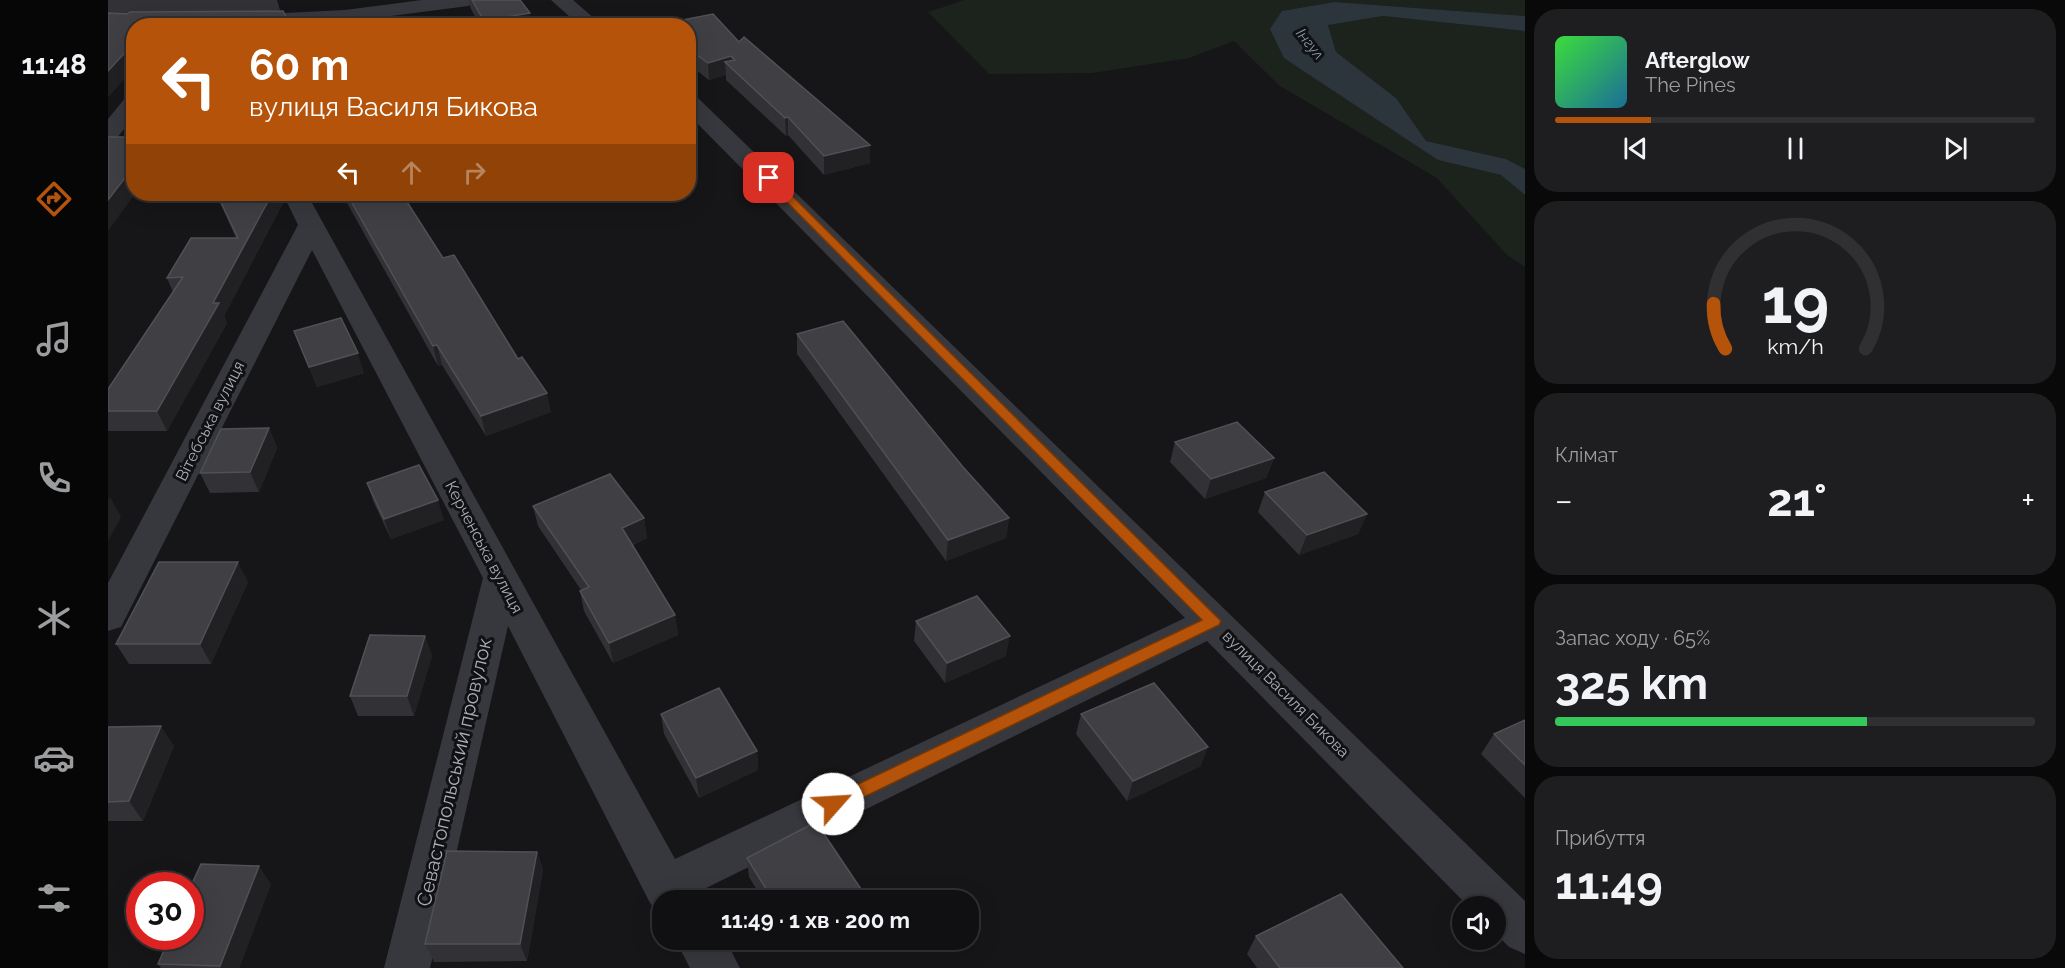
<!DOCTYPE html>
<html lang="uk">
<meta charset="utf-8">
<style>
body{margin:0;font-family:Raleway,sans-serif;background:#1e1e20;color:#f1f3f6;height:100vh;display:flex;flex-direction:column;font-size:22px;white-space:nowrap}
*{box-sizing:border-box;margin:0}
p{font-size:20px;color:#9c9d9f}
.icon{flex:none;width:33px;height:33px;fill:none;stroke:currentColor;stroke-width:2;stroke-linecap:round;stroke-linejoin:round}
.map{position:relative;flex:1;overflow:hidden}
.side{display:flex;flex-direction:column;gap:9px;padding:9px;background:#09090a;width:540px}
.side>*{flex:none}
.banner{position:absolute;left:18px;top:18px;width:570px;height:183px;border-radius:24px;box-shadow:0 6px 24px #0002,0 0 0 2px #303032;background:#b45309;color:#fff;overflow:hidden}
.fabs{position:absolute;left:1344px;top:896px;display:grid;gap:12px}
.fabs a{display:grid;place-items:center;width:54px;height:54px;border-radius:50%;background:#101012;box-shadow:0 6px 24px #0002,0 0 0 2px #303032;font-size:30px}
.speed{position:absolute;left:18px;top:872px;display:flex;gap:12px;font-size:30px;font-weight:700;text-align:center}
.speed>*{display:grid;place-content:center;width:78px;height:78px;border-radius:50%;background:#101012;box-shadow:0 6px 24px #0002,0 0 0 2px #303032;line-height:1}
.speed .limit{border:9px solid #d22;background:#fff;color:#111}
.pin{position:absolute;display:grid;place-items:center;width:51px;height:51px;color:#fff;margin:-26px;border-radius:12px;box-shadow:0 3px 9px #0006}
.me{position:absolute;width:66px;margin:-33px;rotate:64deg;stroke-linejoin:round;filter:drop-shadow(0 0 4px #0008)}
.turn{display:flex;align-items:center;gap:21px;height:126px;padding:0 24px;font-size:27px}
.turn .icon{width:78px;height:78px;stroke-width:2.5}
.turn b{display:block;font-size:42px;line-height:51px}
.lanes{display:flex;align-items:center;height:57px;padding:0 24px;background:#0003;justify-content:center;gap:30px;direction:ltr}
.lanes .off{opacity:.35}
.big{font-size:45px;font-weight:700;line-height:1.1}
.side .tile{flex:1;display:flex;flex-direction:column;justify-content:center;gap:9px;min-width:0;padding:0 21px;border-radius:24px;background:#1e1e20}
.side .dial{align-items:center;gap:0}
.dial svg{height:156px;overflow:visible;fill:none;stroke:#303032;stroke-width:7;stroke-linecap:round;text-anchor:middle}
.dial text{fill:#f1f3f6;stroke:none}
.song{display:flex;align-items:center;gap:18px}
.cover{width:72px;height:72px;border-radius:9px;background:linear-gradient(135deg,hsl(120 70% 55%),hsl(200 70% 35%))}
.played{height:6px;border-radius:3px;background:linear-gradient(90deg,#b45309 20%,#303032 20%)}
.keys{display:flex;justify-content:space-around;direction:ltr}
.heat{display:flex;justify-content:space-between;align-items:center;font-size:33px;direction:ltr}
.charge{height:9px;border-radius:4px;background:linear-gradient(90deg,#34c759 65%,#303032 0)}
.trip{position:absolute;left:544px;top:890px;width:327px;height:60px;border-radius:24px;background:#101012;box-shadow:0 6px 24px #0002,0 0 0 2px #303032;font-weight:700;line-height:60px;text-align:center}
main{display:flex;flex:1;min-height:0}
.tab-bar{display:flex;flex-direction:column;width:108px;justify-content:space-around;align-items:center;background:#060607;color:#9c9d9f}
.tab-bar .icon{width:42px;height:42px}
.tab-bar .active{color:#b45309}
.tab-bar b{font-size:27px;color:#f1f3f6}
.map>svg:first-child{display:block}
.green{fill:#1c231d}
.water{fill:#2c353c}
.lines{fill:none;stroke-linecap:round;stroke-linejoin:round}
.street{fill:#37383d;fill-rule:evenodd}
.wall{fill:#323236}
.shaded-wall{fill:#212124}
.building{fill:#3f3f44;stroke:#4f5156;stroke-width:1.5}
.route{fill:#b45309;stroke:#753606;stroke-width:1.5}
.labels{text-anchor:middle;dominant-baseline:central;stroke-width:6;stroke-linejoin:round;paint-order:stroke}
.far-water-label{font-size:15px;font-style:italic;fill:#7f9bb3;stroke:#111113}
.street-label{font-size:16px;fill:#a8adb8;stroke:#111113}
.near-street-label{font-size:20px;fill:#a8adb8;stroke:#111113}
</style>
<main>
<nav class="tab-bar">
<b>11:48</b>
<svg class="icon active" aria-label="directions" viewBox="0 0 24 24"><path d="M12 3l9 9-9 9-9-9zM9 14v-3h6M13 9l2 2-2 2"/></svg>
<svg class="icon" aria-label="music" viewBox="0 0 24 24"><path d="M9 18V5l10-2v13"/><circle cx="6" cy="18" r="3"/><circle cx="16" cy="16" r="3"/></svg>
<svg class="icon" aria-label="phone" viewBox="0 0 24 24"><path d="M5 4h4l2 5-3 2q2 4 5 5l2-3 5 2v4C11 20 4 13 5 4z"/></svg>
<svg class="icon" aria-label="climate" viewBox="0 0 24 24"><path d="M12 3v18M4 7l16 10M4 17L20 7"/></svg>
<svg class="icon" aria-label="car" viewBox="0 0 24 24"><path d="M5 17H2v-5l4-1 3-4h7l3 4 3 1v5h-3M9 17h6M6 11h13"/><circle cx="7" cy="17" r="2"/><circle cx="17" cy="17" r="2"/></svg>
<svg class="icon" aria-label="filters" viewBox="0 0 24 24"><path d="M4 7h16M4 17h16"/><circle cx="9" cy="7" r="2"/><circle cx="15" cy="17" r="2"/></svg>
</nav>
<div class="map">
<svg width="1417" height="968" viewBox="0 0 1417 968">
<rect width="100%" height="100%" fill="#161618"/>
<!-- green -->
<path class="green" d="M857 0H1417V16L1226 2 1174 11 1330 160 1393 175 1417 195V267L1399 255 1329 178 1172 86 1126 41 1081 58 984 73 881 74 820 12Z
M1275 16 1417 31V169L1398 159 1318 141 1288 98 1228 52 1220 24Z"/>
<!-- water -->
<path class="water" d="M1226 2 1417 16V31L1275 16 1220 25 1228 52 1288 98 1318 141 1398 159 1417 169V195L1393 175 1330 160 1176 58 1162 29 1174 11Z"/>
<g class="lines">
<!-- street -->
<path class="street" d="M314 0H370L360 6 237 22 129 26 125 21 128 17 135 15 237 10Z
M443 0H465L495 26H472Z
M580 94 588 96 1417 901V954L1401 947 1388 934V906H1360L1099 641 586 894 588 900H555V917L550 915 541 901 400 626 322 968H276L375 578 204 250 18 617 13 627 0 631V583L190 225 175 194H199L567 859 1077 618 580 114Z
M26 95V117L8 139 0 141V119L18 97Z
M567 939H617L632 968H582Z"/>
</g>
<!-- wall -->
<path class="wall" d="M0 0H169L172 10 26 26V68L0 97Z
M361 0H412L423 26H372L362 7Z
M605 14 631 42 636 37 762 145V163L716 175 680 135 678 136 618 80V75L601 80 580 64V26H550L549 25Z
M108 194H173L176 201 116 316 119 323 59 431H0V389L65 292 59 278 128 238Z
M234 194H294L335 258 443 412 378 436 334 365 330 366Z
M186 331 256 373 209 387Z
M689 334 901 518 898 538 838 561 689 354Z
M161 428 169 448 151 492 102 493 92 473Z
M1067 442 1166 458 1158 478 1097 499 1062 462Z
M259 483 336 520 283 539 266 503Z
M1157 492 1259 514 1250 534 1191 555 1150 512Z
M425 506 536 518 539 538 525 545 567 615 570 635 505 663 476 611 472 591 473 590 430 526Z
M140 582 103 664H21L8 644Z
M808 621 898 656 837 683 806 641Z
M317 636 324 656 306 716H250L242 696Z
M553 714 649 751 650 770 591 798 556 734Z
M973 714 1093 766 1019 801 968 734Z
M1417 720V798L1373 754 1386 734Z
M0 727 66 746 35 821H0Z
M429 852 435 870 419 961 326 962 317 944Z
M639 858 753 889V900H655L641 877Z
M163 884 131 968H53L50 964Z
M1148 936 1295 968H1149L1139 954Z
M679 939H696L683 946Z"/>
<!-- shaded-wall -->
<path class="shaded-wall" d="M422 13 423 26H377L376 21Z
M26 43V68L0 97V71Z
M623 56 624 68 617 62 618 75 601 80 600 63Z
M680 117V135L678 136 677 118Z
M762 145V163L716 175V156Z
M26 166V194H27L0 231V200Z
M164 194H173L176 201 116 316 119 323 59 431 49 411 105 303Z
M329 345 334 365 330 366 325 346Z
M250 353 256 373 209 387 201 367Z
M439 393 443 412 378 436 373 416Z
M161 428 169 448 151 492 142 472Z
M1166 458 1158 478 1097 499 1103 479Z
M2 497 13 517 0 541V500Z
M330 500 336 520 283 539 276 519Z
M1259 514 1250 534 1191 555 1199 535Z
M536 518 539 538 517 548 514 528Z
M901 518 898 538 838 561 840 540Z
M130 562 140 582 103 664 92 644Z
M567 615 570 635 505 663 501 643Z
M317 636 324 656 306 716 299 696Z
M902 636 898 656 837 683 839 663Z
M53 726 66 746 35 821 21 801Z
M1100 747 1093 766 1019 801 1025 781Z
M649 751 650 770 591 798 588 778Z
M429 852 435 870 419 961 412 944Z
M151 866 163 884 131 968H113L112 966Z
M753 889V900H733Z
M683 939H696L683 946Z"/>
<!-- building -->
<path class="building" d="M364 0H412L422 13 376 21Z
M175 11 183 26H26V43L0 71V13L19 14 22 12Z
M605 14 631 42 636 37 762 145 716 156 680 117 677 118 617 62 627 60 623 56 600 63 580 48V26H551L549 25Z
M0 137H26V166L0 200Z
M109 194H164L105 303H111L49 411H0V389L75 277 59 278 83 238H130Z
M239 194H294L335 258 346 255 410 359 414 357 439 393 373 416 329 345 325 346Z
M233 318 250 353 201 367 186 331Z
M735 321 855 467 901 518 840 540 689 334Z
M1129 422 1166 458 1103 479 1067 442Z
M161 428 142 472 92 473 113 429Z
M311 465 330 500 276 519 259 483Z
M1216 472 1259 514 1199 535 1157 492Z
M502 474 536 518 514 528 567 615 501 643 472 591 481 587 425 506Z
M51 562H130L92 644H8Z
M869 596 902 636 839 663 808 621Z
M262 635 317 636 299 696H242Z
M1046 683 1100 747 1025 781 973 714Z
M611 688 649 751 588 778 553 714Z
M1417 720V765L1386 734Z
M53 726 21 801 0 802V727Z
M708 822 753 889 733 900H665L639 858Z
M339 851 429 852 412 944H317Z
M93 864 151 866 112 966 50 964 62 936H82V888Z
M1233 894 1295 968H1172L1148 936Z"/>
<!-- route -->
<path class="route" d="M657 176H664L1113 621 1111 625 725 812 719 810 717 804 719 799 1094 620 657 180Z"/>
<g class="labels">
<!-- far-water labels -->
<g class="far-water-label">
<text transform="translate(1202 44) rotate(51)">Інгул</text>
</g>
<!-- street labels -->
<g class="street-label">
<text transform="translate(102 421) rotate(-63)">Вітебська вулиця</text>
<text transform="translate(376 547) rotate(62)">Керченська вулиця</text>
<text transform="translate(1178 694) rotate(45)">вулиця Василя Бикова</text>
</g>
<!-- near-street labels -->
<g class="near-street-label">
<text transform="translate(346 772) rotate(-77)">Севастопольський провулок</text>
</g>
</g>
</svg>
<div class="fabs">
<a><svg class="icon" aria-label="sound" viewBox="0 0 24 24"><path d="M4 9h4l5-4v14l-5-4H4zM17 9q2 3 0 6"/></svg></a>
</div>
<div class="speed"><div class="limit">30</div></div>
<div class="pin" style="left:661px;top:178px;background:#d93025"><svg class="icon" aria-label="arrive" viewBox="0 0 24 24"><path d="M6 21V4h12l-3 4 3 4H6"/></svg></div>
<svg class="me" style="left:725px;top:804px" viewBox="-20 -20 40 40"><circle r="19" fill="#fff"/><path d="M0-13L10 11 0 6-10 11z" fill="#b45309"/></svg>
<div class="trip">11:49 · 1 хв · 200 m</div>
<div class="banner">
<div class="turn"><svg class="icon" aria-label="left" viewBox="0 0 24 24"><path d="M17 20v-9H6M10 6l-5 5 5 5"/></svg><div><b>60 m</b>вулиця Василя Бикова</div></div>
<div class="lanes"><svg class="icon" aria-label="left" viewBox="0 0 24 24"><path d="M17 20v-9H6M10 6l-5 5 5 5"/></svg><svg class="icon off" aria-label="ahead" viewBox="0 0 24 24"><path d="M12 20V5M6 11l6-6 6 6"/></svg><svg class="icon off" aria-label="right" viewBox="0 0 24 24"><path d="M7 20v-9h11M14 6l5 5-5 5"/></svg></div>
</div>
</div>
<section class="side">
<div class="tile">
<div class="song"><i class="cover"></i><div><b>Afterglow</b><p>The Pines</p></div></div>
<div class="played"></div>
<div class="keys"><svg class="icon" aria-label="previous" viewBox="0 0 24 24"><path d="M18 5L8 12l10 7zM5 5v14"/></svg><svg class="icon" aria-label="pause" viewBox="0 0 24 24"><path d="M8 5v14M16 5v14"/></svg><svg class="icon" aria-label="next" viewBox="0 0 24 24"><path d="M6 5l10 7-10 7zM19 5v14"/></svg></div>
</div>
<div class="tile dial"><svg viewBox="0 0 100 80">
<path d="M14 69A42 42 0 1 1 86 69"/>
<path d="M14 69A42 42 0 0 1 8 46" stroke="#b45309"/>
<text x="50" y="56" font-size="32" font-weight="700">19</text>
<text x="50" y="72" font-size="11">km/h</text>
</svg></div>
<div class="tile"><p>Клімат</p>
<div class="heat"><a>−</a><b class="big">21°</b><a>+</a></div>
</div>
<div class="tile"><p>Запас ходу · 65%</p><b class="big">325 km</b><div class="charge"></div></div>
<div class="tile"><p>Прибуття</p><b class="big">11:49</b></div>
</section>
</main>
